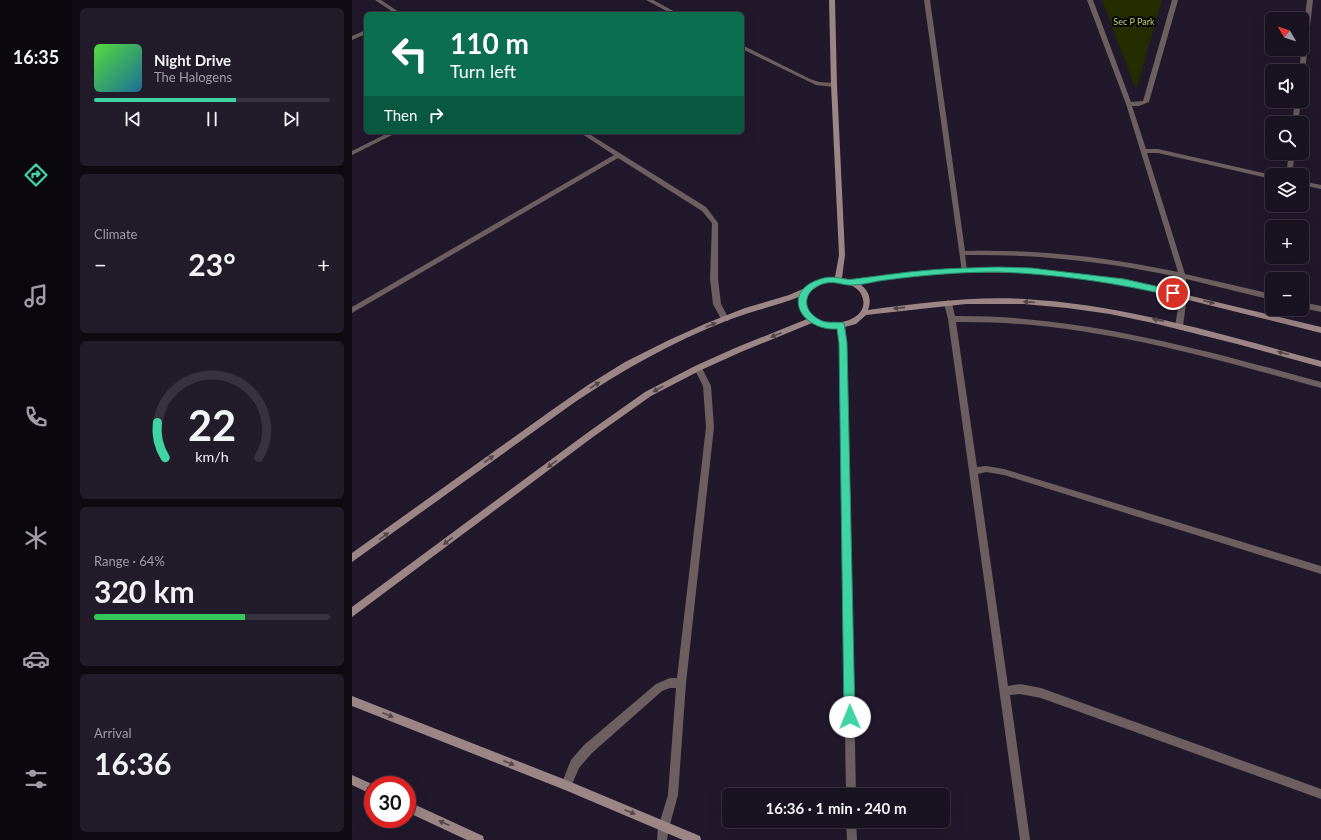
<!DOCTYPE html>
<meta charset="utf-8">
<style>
body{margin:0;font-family:Lato,sans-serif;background:#221b2a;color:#f1f3f6;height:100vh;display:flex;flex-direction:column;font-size:15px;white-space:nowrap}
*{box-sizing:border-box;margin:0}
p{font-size:13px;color:#9f9ea5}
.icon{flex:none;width:22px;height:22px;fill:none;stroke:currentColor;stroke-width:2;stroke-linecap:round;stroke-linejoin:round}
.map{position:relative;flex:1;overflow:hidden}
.side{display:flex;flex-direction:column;gap:8px;padding:8px;background:#0e0a12;width:280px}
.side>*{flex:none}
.top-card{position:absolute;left:12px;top:12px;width:380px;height:122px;border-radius:6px;box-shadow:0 4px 16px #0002,0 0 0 1px #37323f;background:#0b6e4f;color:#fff;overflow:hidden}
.needle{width:26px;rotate:309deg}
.tools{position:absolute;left:913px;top:12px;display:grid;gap:8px}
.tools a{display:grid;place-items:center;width:44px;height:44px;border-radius:6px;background:#191221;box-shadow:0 4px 16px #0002,0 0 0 1px #37323f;font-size:20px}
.speed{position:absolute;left:12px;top:776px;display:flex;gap:8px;font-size:20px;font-weight:700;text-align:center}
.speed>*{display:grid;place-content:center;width:52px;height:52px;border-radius:50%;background:#191221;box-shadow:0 4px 16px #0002,0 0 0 1px #37323f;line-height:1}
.speed .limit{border:6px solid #d22;background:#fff;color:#111}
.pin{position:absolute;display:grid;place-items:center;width:34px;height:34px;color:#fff;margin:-17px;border:2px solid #fff;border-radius:50%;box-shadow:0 1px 4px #0007}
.me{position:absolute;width:44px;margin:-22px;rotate:359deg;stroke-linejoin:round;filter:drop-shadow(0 0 3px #0008)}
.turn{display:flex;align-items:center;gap:14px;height:84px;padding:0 20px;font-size:18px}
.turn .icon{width:52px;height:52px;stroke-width:2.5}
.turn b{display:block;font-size:28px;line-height:34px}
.then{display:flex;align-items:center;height:38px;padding:0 20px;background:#0003;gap:8px;font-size:15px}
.big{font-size:30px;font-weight:700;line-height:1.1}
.side .widget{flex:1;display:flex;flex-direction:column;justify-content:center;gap:6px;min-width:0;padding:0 14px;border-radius:6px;background:#221b2a}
.side .dial{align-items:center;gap:0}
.dial svg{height:104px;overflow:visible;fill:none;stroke:#37323f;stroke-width:7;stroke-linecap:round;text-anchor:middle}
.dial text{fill:#f1f3f6;stroke:none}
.song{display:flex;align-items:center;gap:12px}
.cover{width:48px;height:48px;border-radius:6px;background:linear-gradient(135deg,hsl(110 70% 55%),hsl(200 70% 35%))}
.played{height:4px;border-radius:2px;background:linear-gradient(90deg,#3ed4a3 60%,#37323f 60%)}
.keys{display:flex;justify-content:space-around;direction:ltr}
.heat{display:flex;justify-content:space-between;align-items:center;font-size:22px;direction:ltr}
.charge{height:6px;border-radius:3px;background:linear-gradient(90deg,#34c759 64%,#37323f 0)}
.trip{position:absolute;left:370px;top:788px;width:228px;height:40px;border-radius:6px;background:#191221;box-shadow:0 4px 16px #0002,0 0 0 1px #37323f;font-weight:700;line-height:40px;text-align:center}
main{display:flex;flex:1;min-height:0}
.tabs{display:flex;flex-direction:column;width:72px;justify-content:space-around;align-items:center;background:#0a070d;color:#9f9ea5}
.tabs .icon{width:28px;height:28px}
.tabs .active{color:#3ed4a3}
.tabs b{font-size:18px;color:#f1f3f6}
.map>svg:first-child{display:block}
.green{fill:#252c00}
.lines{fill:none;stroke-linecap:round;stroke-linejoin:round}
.street{fill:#6d5f5f;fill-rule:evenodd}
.secondary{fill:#9b8585;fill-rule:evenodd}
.oneway{fill:#52464a}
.route{fill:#3ed4a3;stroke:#288a6a}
.labels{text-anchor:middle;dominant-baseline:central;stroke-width:4;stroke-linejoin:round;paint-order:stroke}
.far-park-label{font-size:9px;fill:#c1d763;stroke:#09060e}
</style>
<main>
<nav class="tabs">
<b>16:35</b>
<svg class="icon active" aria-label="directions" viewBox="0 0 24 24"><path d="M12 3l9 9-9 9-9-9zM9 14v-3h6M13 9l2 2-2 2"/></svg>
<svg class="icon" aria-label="music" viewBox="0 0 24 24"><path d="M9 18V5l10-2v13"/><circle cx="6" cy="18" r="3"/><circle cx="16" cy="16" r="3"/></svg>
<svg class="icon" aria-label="phone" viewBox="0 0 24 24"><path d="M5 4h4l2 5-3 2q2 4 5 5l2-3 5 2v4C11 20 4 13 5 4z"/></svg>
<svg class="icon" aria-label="climate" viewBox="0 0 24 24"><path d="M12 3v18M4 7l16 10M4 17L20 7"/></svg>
<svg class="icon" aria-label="car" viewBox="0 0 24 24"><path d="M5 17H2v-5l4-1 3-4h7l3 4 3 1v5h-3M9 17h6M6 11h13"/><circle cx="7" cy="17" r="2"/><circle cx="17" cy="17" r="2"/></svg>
<svg class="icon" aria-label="filters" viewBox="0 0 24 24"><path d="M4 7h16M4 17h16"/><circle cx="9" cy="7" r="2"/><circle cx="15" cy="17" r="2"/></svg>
</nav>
<section class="side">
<div class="widget">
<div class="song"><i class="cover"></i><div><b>Night Drive</b><p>The Halogens</p></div></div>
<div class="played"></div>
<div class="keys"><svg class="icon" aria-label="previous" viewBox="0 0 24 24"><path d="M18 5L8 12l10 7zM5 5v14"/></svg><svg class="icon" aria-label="pause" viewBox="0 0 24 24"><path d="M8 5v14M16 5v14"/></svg><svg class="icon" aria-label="next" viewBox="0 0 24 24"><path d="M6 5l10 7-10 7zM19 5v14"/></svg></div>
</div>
<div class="widget"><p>Climate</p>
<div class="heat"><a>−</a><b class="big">23°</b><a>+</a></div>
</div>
<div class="widget dial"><svg viewBox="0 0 100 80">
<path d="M14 69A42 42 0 1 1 86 69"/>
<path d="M14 69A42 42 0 0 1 8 42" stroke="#3ed4a3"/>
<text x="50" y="56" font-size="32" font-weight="700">22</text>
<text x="50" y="72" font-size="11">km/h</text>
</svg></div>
<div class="widget"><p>Range · 64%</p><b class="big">320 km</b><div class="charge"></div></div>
<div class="widget"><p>Arrival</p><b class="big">16:36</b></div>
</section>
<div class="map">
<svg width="969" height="840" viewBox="0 0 969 840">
<rect width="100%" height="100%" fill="#21182c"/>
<!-- green -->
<path class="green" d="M750 0H810L784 90Z"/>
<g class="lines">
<!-- street -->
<path class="street" d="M23 0H29L50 14H44Z
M294 0H301L327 14H320Z
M572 0H578L613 251C686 249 754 257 826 272L774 104 735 0H741L779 102 791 101 820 0H826L797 102 787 106H780L794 149H806L920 175V179L806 153H795L833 274 920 294V300L834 279 835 296 831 326 827 329 823 326 828 296 827 277C755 262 687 254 613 255L615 270 612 272H610Z
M955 0H961L953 71 950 73V71H947Z
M14 30V34L0 40V36Z
M390 45 458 79 467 82 482 83 485 85 482 87 464 85 390 49Z
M943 101H949L946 123H940Z
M38 132H46L0 155V151Z
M227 132H234L354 207 366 223V279L369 304 377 319 376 321H370L361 304 358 279 360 223 350 211 266 158 0 313V307L262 155Z
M937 153H943L940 175H934Z
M950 181 969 185V189L950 185Z
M596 300 600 303 603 316C728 315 849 349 969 382V388C850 355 729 320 604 322L625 467 634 466 652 469 969 566V574L652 475 634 472 626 474 656 686 668 684 689 688 969 789V799L689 698 668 694 658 695 678 840H668L596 319 592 303Z
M950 302 969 306V312L950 308Z
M489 323 493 326 495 343 504 795H494L487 343 485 326Z
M346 365 349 366 359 386 362 427 334 683 326 795 317 828 315 840H305L306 828 316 795 324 688H318L310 691 240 753 227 768 218 789 214 790 210 789 209 785 219 760 232 745 304 684 318 678H325L354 427 351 386 342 368Z
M494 821H504L505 840H495Z"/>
<!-- secondary -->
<path class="secondary" d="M477 0H483L485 85 493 255 490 278 500 280 533 275 612 268 679 269 772 280 969 327V333L772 284 679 273 612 272 533 279 508 284C517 291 520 299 516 310 568 303 621 296 673 299 774 305 872 335 969 361V367L885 344 801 323 758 314 715 308 672 304H614L541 312 514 315 504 324 489 328H476L460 323 389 352 349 370 299 396 241 437 0 617V607L235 433 293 392 343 366 383 348 455 319C447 313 447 305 449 296 425 306 399 311 374 321 320 342 271 370 223 402L0 562V553L200 410 236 385 273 362 317 340 355 323 393 308 437 295 453 288 469 279 483 277 487 255 479 85ZM481 282C491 282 506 285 510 296 522 327 454 333 454 304 454 300 456 296 457 292L471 283Z
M0 696 214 780 348 836 349 840H331L213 790 0 706Z
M0 775 22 785H21V795L0 785Z
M55 801 131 836 132 840H115L55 812Z"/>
</g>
<!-- one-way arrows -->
<defs><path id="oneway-solid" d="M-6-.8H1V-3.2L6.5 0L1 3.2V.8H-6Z"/></defs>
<g class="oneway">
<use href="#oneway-solid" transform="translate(677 302) rotate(-178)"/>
<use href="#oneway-solid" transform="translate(857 302) rotate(14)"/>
<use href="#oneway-solid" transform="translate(547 308) rotate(174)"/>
<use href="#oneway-solid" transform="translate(806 320) rotate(-167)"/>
<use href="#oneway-solid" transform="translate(359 325) rotate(-23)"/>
<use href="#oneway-solid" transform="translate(424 335) rotate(158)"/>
<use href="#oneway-solid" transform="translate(931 353) rotate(-165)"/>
<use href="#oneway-solid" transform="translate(243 385) rotate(-33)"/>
<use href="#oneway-solid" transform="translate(306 389) rotate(151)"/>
<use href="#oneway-solid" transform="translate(137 459) rotate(-36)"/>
<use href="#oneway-solid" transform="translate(200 464) rotate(143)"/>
<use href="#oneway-solid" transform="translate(32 536) rotate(-36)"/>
<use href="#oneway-solid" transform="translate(96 541) rotate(143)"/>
<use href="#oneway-solid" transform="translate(36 715) rotate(22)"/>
<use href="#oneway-solid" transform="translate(157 763) rotate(22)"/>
<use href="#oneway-solid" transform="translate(278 812) rotate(22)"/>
<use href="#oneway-solid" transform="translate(92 823) rotate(-155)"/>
</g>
<!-- route -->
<path class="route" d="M645 267 679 268 772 279 821 290 825 293 821 296C764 283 705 274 646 272 609 272 571 275 534 280 523 281 512 285 501 285 492 286 484 281 474 283 452 288 447 309 468 320 476 324 484 321 492 323L495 343 503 717 502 721 498 723 493 721 492 717 487 343 485 329C447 331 427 289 472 278 484 275 493 281 502 279 527 276 552 272 578 270 600 268 623 268 645 267Z"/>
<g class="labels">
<!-- far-park labels -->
<g class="far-park-label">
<text x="782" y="21">Sec P Park</text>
</g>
</g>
</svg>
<div class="tools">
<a><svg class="needle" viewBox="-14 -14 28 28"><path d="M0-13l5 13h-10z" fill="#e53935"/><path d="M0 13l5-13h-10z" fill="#9f9ea5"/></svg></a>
<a><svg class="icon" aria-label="sound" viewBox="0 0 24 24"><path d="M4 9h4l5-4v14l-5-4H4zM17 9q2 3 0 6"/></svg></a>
<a><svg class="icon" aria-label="search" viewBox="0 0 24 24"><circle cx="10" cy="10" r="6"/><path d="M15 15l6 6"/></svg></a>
<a><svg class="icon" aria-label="layers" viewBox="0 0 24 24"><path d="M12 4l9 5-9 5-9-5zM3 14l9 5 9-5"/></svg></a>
<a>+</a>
<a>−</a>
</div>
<div class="speed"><div class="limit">30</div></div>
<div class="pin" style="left:821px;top:293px;background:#d93025"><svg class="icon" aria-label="arrive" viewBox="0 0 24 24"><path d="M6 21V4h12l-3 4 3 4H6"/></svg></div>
<svg class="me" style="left:498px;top:717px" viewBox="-20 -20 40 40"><circle r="19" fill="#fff"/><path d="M0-13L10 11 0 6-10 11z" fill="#3ed4a3"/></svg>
<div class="trip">16:36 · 1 min · 240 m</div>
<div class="top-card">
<div class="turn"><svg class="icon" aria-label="left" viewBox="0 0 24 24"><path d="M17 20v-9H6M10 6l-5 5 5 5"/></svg><div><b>110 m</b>Turn left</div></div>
<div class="then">Then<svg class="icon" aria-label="right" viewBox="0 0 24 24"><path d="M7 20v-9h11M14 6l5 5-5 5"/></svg></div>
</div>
</div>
</main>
